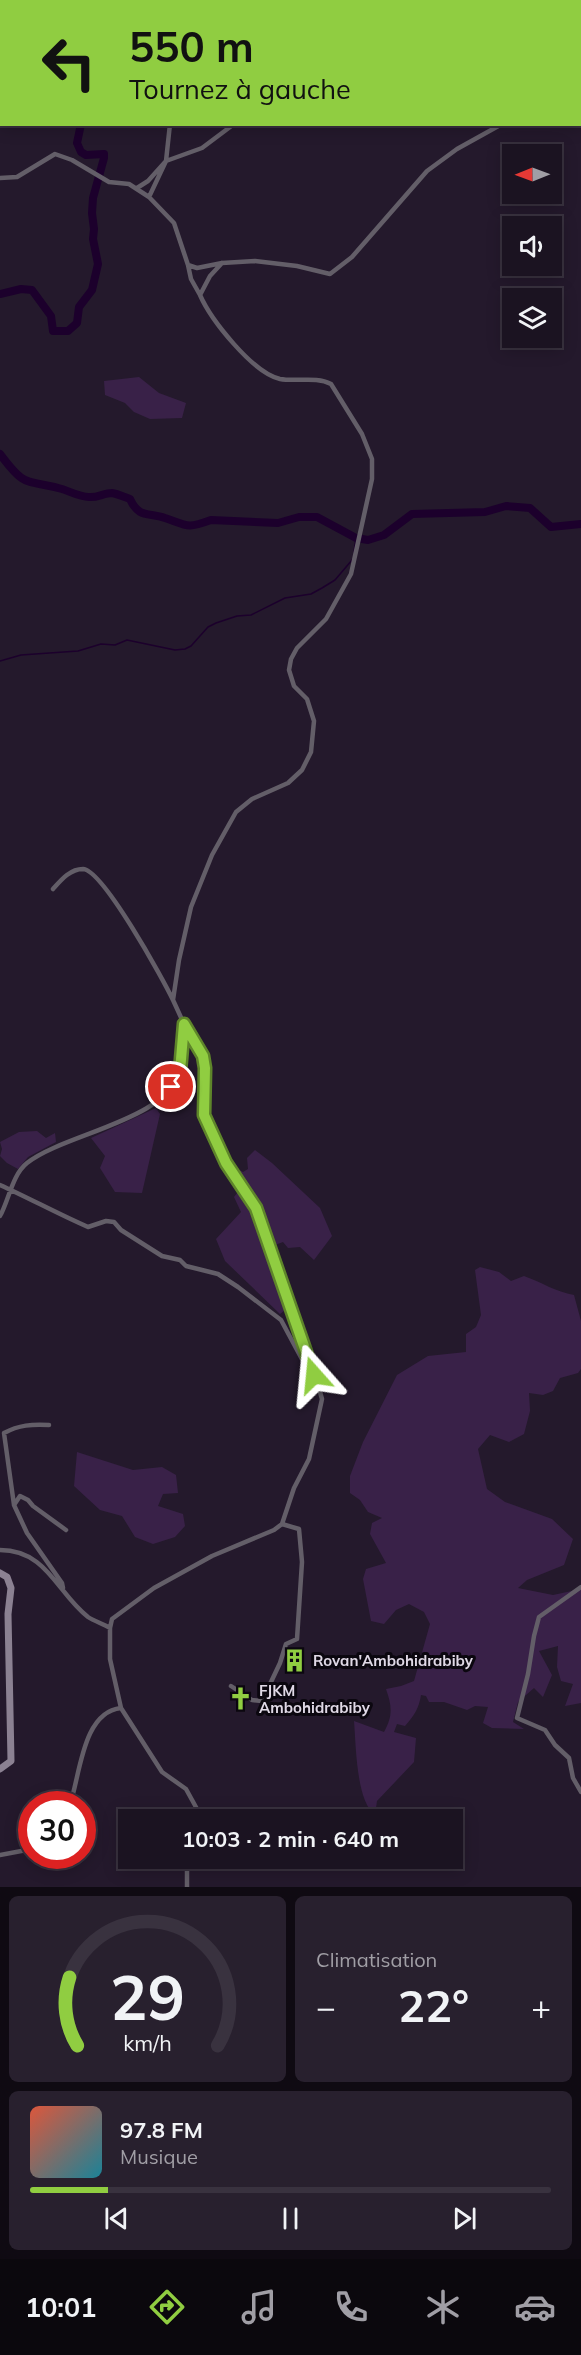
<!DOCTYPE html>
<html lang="fr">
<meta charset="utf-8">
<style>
body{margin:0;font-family:Mulish,sans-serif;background:#28202e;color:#f1f3f6;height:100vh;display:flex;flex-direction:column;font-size:22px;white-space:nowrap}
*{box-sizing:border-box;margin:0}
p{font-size:20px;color:#a09ea5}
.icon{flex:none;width:33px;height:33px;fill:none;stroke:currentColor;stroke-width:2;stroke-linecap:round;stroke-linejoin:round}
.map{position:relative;height:1887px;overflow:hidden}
.details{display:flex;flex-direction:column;gap:9px;padding:9px;background:#0f0a12;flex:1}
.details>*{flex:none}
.guide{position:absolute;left:0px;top:0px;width:582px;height:126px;box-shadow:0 3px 15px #0003,0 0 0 2px #39323f;background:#90cd41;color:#111;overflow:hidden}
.needle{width:39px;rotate:269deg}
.fabs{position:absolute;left:502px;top:144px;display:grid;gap:12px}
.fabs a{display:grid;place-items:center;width:60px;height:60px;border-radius:0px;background:#1b1321;box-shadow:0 3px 15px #0003,0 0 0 2px #39323f;font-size:30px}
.speed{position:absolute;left:18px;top:1791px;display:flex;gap:12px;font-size:30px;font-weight:700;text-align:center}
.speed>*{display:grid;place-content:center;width:78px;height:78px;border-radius:50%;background:#1b1321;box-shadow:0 3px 15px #0003,0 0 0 2px #39323f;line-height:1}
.speed .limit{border:9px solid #d22;background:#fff;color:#111}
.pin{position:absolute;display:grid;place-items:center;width:51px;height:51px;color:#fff;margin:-26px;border:3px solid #fff;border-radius:50%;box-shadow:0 2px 6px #0007}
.me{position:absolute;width:66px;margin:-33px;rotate:342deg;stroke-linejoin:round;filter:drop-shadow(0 0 4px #0008)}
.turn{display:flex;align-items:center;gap:21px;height:126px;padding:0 30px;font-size:27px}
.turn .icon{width:78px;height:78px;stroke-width:2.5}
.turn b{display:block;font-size:42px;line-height:51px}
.big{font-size:45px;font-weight:700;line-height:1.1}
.details .card{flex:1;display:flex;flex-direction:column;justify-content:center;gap:9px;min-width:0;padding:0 21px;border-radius:9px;background:#28202e}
.details .dial{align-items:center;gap:0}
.dial svg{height:156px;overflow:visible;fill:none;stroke:#39323f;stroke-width:7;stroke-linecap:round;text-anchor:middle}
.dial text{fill:#f1f3f6;stroke:none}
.song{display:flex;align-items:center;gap:18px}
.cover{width:72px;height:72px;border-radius:9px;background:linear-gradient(135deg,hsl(10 70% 55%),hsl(190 70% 35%))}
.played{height:6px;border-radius:3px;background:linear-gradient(90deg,#90cd41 15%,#39323f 15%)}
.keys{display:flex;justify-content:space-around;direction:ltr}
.heat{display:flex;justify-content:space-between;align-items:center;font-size:33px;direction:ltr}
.details .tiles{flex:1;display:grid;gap:9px;grid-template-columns:1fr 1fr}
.card:last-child{grid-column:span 2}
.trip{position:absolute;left:118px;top:1809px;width:345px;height:60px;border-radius:0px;background:#1b1321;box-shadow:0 3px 15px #0003,0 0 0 2px #39323f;font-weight:700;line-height:60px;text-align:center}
.dock{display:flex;height:96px;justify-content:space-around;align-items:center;background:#0b080d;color:#a09ea5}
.dock .icon{width:42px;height:42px}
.dock .on{color:#90cd41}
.dock b{font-size:27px;color:#f1f3f6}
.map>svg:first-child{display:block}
.green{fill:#392148}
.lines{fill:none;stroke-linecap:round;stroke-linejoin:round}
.stream{stroke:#1c002c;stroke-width:1.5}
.river{stroke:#1c002c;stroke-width:8}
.street{stroke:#635e68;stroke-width:4.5}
.secondary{stroke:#8b8192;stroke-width:7}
.route-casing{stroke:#5e852a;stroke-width:15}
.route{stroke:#90cd41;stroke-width:10}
.labels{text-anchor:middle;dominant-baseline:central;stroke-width:6;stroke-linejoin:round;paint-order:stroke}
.poi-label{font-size:15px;font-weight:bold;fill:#e0d9e6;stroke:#0b070f;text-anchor:start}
</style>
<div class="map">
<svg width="581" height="1887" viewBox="0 0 581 1887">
<rect width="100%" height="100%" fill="#24192c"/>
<!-- green -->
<path class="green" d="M139 377 159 393 186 403 182 418 150 419 134 412 125 403 105 395 104 381Z
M156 1108 160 1114 142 1193 115 1192 100 1168 105 1156 91 1138Z
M37 1131 46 1138 55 1133 56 1142 28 1157 18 1169 7 1163 0 1156 2 1149 0 1142 19 1132Z
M255 1150 272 1163 320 1208 332 1236 314 1260 300 1247 288 1248 283 1242 275 1245 284 1311 280 1314 225 1261 216 1239 241 1212 234 1197 241 1188 236 1168 243 1172 248 1169 247 1158Z
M480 1267 499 1272 511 1281 524 1276C541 1282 556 1292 574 1295L581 1321V1369L578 1373 560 1378 553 1391 543 1395 529 1393 530 1411 524 1434 509 1442 490 1435 478 1449 487 1489 505 1502 552 1519 573 1539 564 1565 527 1580 518 1588 553 1595 581 1589V1703L565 1706 573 1684 561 1681 557 1667 558 1646 539 1651 552 1675 543 1697 534 1688 518 1702 513 1722 524 1729 492 1728 483 1723 488 1707 475 1706 467 1710 444 1702H429L426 1696 421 1695C419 1708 414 1716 405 1726L397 1724 394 1732 416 1738 414 1762 377 1801 375 1815C356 1801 356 1745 354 1721L384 1732C393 1716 392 1706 386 1689L401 1686 414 1681 430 1624 424 1612 409 1604 396 1610 384 1624 371 1621 363 1579 366 1569 386 1563 370 1534 372 1523 382 1518 368 1512 360 1500 350 1493V1476L363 1442 397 1375 428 1356 466 1352V1334L476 1327 481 1315 475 1270Z
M77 1452 133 1470 162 1467 176 1475 178 1493 163 1494 158 1506 183 1514 185 1526 175 1537 153 1544 135 1537 122 1516 100 1510 74 1486Z"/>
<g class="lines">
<!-- stream -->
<path class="stream" d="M132 0V2
M354 552 356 538
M0 661 21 655 78 651 101 644 115 645 127 640 175 650 185 649 191 646 208 627 216 623 237 616 251 615 285 598 311 594 322 588 335 580 352 560"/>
<!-- river -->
<path class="river" d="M0 104H2
M0 294 21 289 32 290 51 316 53 331H68L77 323 79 307 92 290 98 264 93 239 94 229 92 213 93 198 104 158V154L86 155 81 152 77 143 81 124
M0 454C26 489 25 479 62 489 71 492 80 497 89 497 97 498 104 493 112 493 118 494 124 497 130 499 139 519 149 512 165 518 188 526 186 529 211 520L278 523 299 517H317L356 538 368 540 384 535 412 514 485 512 506 506 530 508 551 527 581 524"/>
<!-- street -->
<path class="street" d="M126 0V2
M168 2V0
M318 2V0
M580 85H581
M0 178 17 177 55 154 72 160 109 182 129 184 149 197 174 223 188 265 197 268 222 263 255 261 297 266 330 274 352 257 427 171 457 149 502 124
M137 188 148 181 166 161 202 148 234 124
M149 197 166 161 170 124
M188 265 191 279 200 295
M53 889C61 880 70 869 83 869 103 870 163 979 173 1000
M0 1185C29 1198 58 1214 88 1227L106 1221 114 1222 121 1230 162 1256 180 1260 186 1266 218 1274 238 1287 281 1320 312 1378
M0 1216C9 1200 12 1175 27 1163 65 1133 168 1121 180 1070 184 1056 183 1039 184 1024
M14 1505 4 1433C19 1425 32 1424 49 1425
M0 1550C47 1550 57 1593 88 1617 94 1621 103 1624 110 1628
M581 1587 539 1617 534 1636 528 1674 517 1718 545 1730 555 1745 569 1758 573 1778 581 1792
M63 1588 62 1583 27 1533 14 1505 20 1496 28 1500 33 1506 66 1530
M231 1686 252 1700 262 1701 280 1663 286 1644 297 1639 302 1562 299 1529 282 1524
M70 1804C80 1777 82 1712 121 1708
M196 1820 197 1809 186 1789 162 1772 121 1708 110 1659V1628L112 1619 154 1588 212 1556 274 1530 282 1524 294 1488 309 1459 322 1399 311 1361 293 1317 256 1208 226 1163 204 1115 205 1068 203 1056 184 1024 173 1000 179 960 191 907 212 855 236 812 252 799 288 783 302 770 311 752 314 721 307 699 294 686 289 670 291 659 297 648 326 619 351 574 372 479V459L362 434 331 384C316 376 297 382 280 379 253 373 211 320 200 295L210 276 222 263
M0 1855 32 1849
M187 1887V1858"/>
<!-- secondary -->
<path class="secondary" d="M0 1573 7 1577 11 1588 8 1614 11 1761 0 1769"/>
</g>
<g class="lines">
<defs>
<path id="route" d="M171 1087 180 1071 184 1024 203 1056 205 1068 204 1115 226 1163 256 1208 314 1375"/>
</defs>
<!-- route casing -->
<use href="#route" class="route-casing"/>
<!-- route -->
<use href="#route" class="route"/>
</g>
<!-- icons -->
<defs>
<symbol id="building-bare" viewBox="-9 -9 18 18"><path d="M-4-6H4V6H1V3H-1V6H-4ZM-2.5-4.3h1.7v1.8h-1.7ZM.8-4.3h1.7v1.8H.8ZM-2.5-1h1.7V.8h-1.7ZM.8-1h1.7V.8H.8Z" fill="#90cd41" stroke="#0b070f" stroke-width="2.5" paint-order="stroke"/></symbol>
<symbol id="church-bare" viewBox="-9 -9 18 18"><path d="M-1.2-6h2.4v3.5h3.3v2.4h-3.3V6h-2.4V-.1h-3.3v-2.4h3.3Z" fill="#90cd41" stroke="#0b070f" stroke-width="2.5" paint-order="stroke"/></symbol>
</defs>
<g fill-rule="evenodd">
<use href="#building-bare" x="278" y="1644" width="33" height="33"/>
<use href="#church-bare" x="224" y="1682" width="33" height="33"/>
</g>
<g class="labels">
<!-- poi labels -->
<g class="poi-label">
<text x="313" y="1660">Rovan'Ambohidrabiby</text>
<text x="259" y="1690">FJKM<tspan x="259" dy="17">Ambohidrabiby</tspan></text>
</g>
</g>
</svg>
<div class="fabs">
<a><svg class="needle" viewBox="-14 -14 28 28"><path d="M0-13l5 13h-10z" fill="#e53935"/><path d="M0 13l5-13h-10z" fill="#a09ea5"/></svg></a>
<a><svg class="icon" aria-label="sound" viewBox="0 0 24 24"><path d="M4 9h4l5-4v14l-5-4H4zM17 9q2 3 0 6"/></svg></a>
<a><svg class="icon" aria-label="layers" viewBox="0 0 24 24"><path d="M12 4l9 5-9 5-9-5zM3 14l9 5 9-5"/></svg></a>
</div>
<div class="speed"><div class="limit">30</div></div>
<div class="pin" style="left:171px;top:1087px;background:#d93025"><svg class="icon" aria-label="arrive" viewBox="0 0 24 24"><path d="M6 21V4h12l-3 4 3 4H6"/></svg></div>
<svg class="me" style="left:314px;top:1375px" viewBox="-20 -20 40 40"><path d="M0-17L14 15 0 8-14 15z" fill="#90cd41" stroke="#fff" stroke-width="4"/></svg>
<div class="trip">10:03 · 2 min · 640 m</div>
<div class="guide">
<div class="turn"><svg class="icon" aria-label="left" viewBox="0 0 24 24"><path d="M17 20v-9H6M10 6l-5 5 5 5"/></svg><div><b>550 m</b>Tournez à gauche</div></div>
</div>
</div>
<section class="details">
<div class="tiles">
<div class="card dial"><svg viewBox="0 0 100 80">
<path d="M14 69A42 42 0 1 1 86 69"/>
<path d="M14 69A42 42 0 0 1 10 34" stroke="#90cd41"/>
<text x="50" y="56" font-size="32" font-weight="700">29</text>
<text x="50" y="72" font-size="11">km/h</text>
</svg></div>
<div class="card"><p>Climatisation</p>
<div class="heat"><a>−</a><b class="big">22°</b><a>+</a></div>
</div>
<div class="card">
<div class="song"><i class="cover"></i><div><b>97.8 FM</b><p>Musique</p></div></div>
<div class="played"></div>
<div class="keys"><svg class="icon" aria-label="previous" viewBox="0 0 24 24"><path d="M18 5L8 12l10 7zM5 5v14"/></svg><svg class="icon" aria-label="pause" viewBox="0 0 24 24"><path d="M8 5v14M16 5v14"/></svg><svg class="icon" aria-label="next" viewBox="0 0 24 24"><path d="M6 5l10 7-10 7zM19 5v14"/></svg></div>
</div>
</div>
</section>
<nav class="dock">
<b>10:01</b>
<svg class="icon on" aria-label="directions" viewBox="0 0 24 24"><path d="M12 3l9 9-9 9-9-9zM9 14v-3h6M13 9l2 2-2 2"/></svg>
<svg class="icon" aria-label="music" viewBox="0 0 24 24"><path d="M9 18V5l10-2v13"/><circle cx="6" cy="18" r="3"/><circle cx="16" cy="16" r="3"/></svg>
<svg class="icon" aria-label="phone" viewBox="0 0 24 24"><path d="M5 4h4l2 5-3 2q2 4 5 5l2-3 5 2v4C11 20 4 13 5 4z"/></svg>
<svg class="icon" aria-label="climate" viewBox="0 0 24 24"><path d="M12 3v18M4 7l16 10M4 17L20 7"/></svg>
<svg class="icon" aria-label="car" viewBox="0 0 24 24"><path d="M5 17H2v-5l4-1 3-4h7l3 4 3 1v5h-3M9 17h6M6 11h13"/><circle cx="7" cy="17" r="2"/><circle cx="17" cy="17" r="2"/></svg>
</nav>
